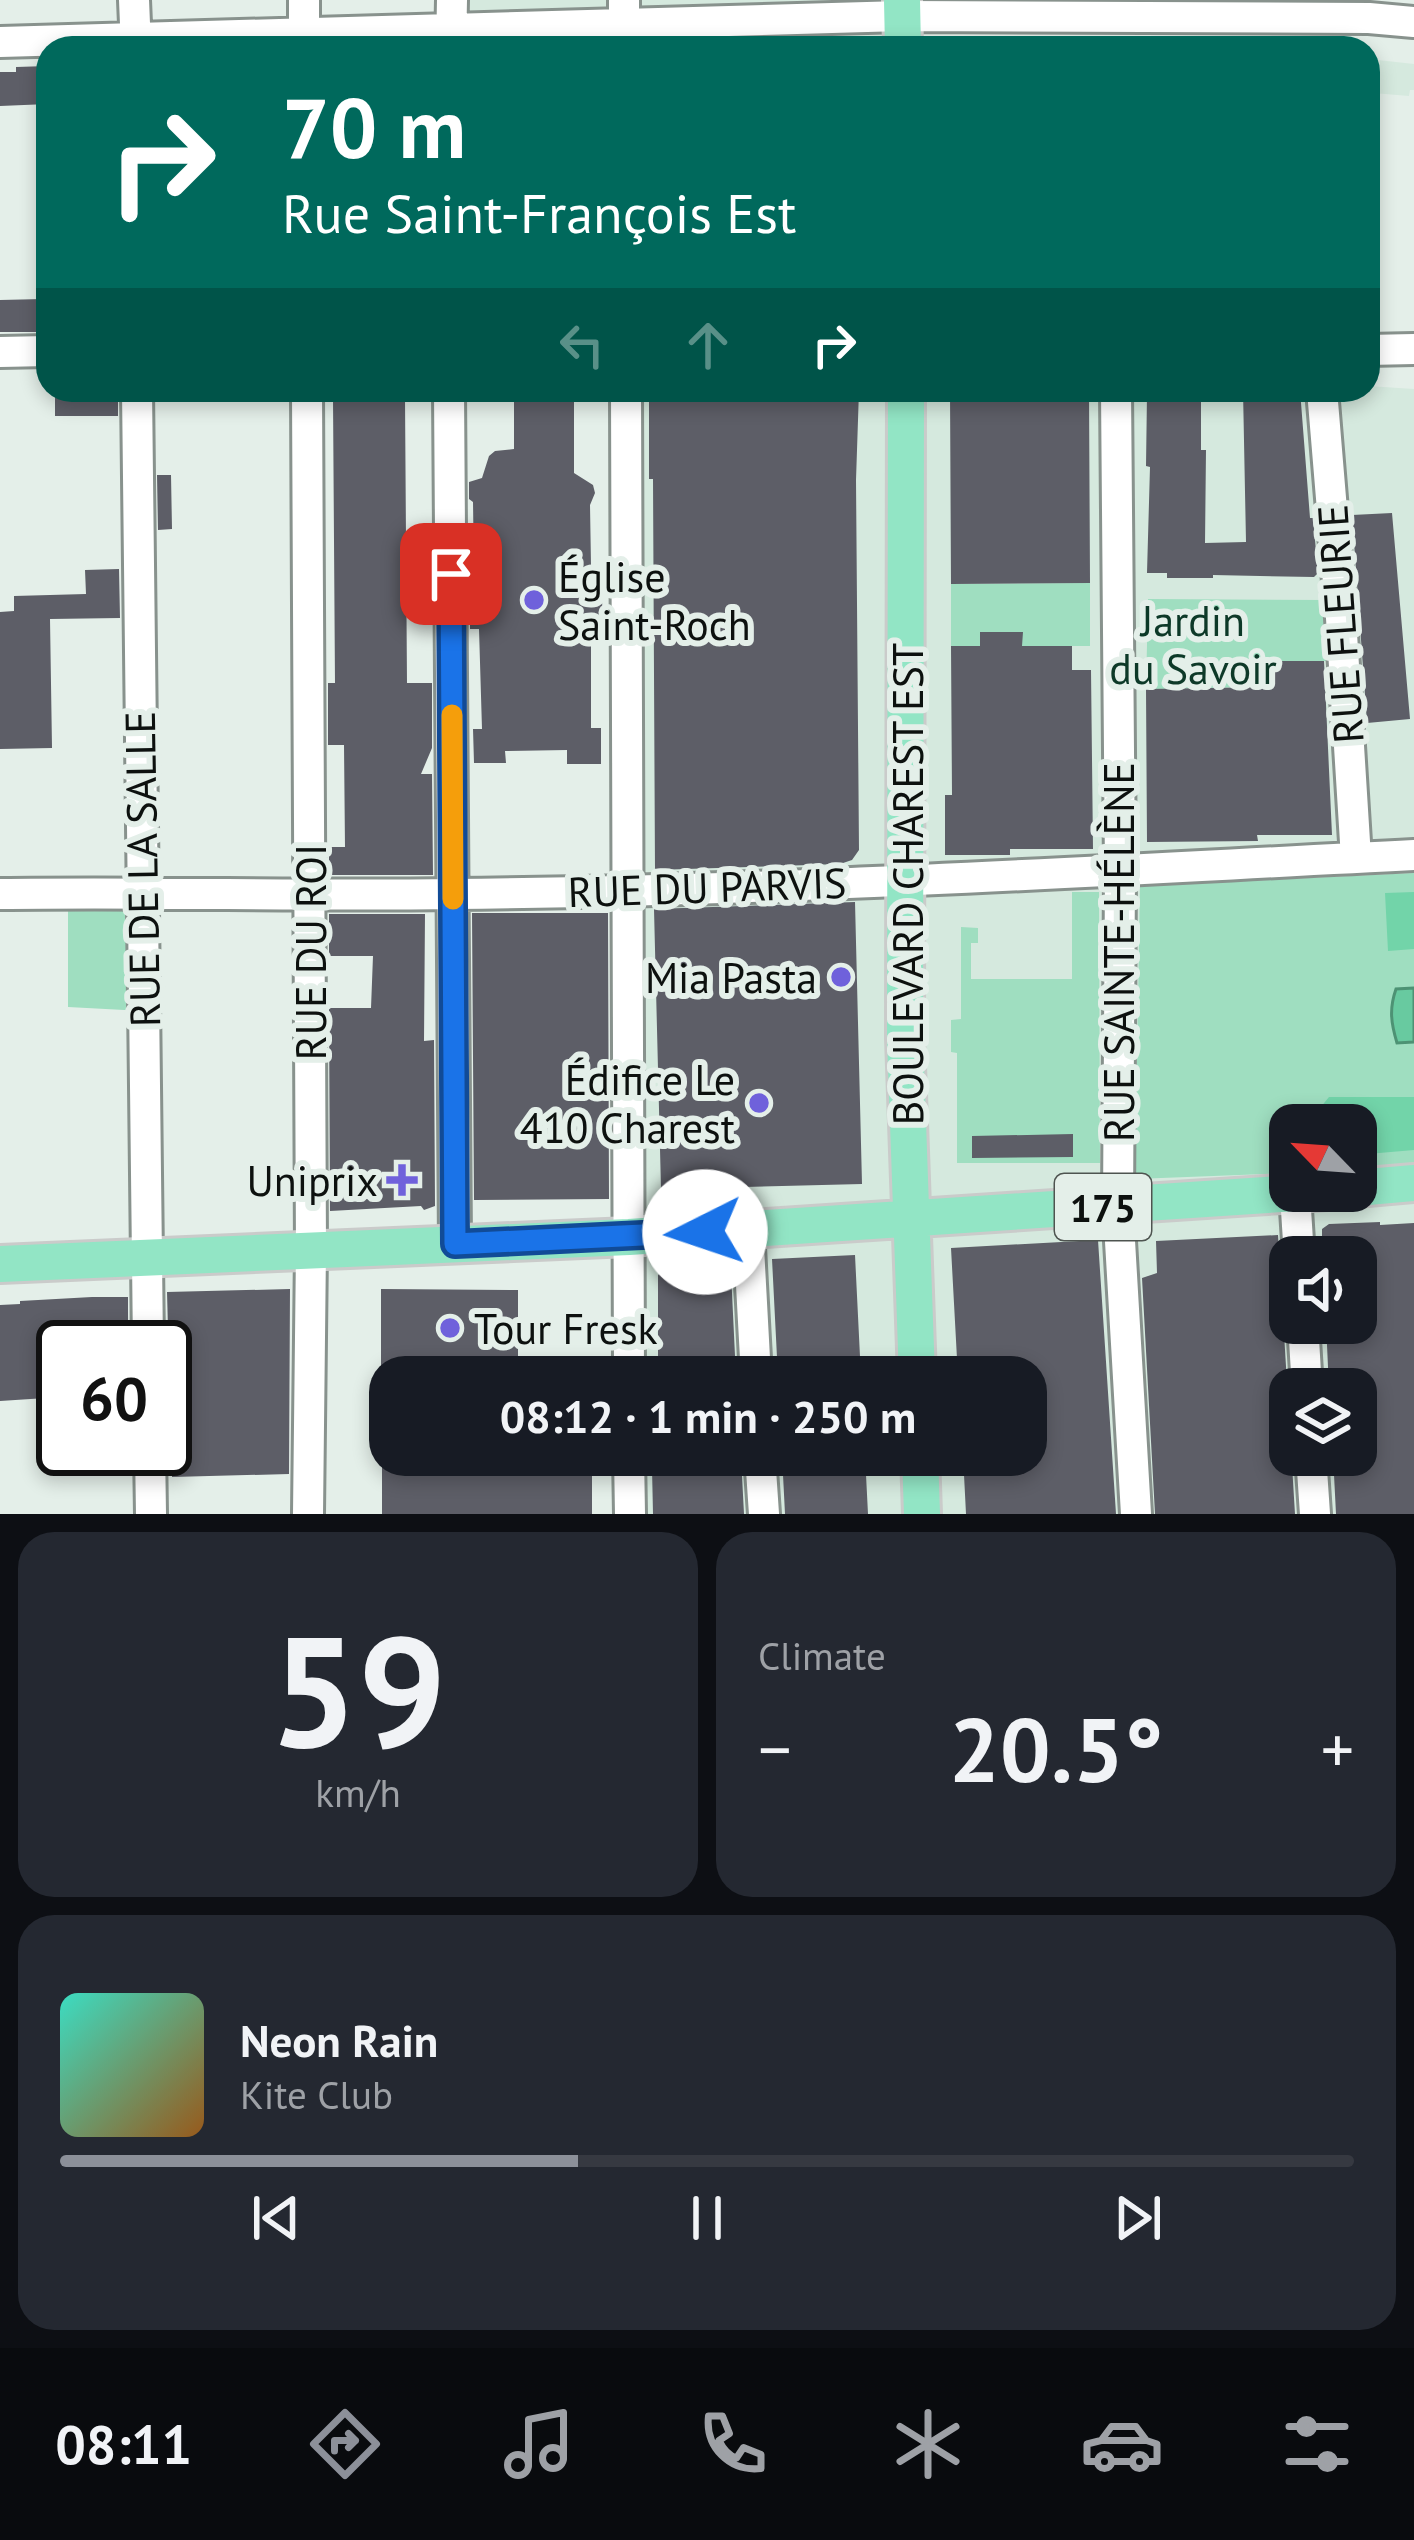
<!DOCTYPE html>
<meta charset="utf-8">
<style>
body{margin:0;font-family:"PT Sans",sans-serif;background:#242831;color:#f1f3f6;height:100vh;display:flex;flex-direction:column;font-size:45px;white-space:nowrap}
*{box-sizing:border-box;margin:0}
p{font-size:39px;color:#9ea1a6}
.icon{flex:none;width:66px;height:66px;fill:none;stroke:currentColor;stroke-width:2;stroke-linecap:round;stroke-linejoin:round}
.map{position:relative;height:1514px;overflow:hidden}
.panel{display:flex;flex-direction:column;gap:18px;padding:18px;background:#0d0f14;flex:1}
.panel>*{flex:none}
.top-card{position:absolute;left:36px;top:36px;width:1344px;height:366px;border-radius:36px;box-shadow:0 6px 18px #0003;background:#00695c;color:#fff;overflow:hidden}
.needle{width:78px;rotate:295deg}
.tools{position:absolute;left:1269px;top:1104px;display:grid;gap:24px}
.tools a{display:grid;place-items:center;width:108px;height:108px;border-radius:24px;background:#171b24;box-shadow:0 6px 18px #0003;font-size:60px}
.speed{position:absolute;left:36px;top:1320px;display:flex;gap:24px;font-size:60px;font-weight:700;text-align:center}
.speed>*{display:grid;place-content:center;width:156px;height:156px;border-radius:50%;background:#171b24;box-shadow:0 6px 18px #0003;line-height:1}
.speed .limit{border:6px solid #111;border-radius:18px;background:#fff;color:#111}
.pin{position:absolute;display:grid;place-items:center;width:102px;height:102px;color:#fff;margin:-51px;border-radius:24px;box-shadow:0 6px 18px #0006}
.me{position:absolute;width:132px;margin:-66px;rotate:266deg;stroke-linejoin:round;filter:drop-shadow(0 0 9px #0008)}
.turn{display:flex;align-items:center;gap:42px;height:252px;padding:0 48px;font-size:54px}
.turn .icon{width:156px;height:156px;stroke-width:2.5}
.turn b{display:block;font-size:84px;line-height:102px}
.lanes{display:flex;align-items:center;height:114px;padding:0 48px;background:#0003;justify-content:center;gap:60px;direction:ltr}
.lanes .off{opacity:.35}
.big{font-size:90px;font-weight:600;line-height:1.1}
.panel .card{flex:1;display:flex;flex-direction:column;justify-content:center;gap:18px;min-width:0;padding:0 42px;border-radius:36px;background:#242831}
.panel .dial{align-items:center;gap:0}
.dial b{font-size:156px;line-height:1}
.song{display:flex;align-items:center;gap:36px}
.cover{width:144px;height:144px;border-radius:18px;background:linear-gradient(135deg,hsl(170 70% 55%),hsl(30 70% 35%))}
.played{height:12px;border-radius:6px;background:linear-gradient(90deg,#8c9099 40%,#363941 40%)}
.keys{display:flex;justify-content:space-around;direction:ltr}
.heat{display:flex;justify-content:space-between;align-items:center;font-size:66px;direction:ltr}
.panel .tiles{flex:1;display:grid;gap:18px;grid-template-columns:1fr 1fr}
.card:last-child{grid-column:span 2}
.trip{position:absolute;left:369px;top:1356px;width:678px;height:120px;border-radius:36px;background:#171b24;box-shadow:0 6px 18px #0003;font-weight:600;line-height:120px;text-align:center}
.tab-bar{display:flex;height:192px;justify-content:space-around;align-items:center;background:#090b0e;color:#9ea1a6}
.tab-bar .icon{width:84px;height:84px}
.tab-bar .selected{color:#8c9099}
.tab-bar b{font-size:54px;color:#f1f3f6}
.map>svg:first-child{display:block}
.built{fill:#d5e9de;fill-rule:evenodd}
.green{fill:#9fdec0}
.forest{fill:#72d4a9}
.water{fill:#68caa0;stroke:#4d9274;stroke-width:3}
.building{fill:#5d5e67}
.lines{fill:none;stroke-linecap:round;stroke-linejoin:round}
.minor-casing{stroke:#88928d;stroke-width:36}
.major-casing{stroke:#cacbca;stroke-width:42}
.minor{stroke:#fff;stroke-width:30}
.major{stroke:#92e5c5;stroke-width:36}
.route-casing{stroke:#114b97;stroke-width:30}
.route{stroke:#1a73e8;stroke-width:21}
.slow{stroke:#f59e0b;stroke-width:21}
.poi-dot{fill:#6f61db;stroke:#e4efe9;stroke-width:4.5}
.labels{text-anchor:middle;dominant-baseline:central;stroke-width:12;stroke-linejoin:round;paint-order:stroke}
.shield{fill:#e4efe9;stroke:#4e5450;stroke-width:3}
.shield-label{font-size:39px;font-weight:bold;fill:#0d110f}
.poi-label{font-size:42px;fill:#0d110f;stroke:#e4efe9;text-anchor:end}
.park-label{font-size:42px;fill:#0d3928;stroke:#e4efe9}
.street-label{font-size:42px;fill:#0d110f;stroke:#e4efe9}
</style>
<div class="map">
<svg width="1414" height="1514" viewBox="0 0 1414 1514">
<rect width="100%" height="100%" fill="#e4efe9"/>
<!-- built -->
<path class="built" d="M451 0H902L903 48H624V24L451 28Z
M1378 60 1414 64V90H1410L1409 96 1373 93Z
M1368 386 1414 389V1514H629V1455H1026V1377H629L626 390H1368ZM1290 1125H1356V1191H1290ZM1290 1257H1356V1323H1290ZM1290 1389H1356V1455H1290Z"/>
<!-- green -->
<path class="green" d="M1090 583V646H1022V632H981L980 646H951V584Z
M1148 599 1325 600 1330 661 1272 662V709L1254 687 1146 689Z
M1414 873V988L1396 989 1397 1043 1414 1042V1168L1356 1170V1125H1290V1173L1135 1179 1140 886Z
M1072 892H1099L1100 1163H957V1053L951 1052V1020L961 1019V927L978 928V943H971V979H1072Z
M68 893 141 894 143 1011 68 1007Z"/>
<!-- forest -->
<path class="forest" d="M1414 892V949L1388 951 1385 893Z
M1329 1097H1414V1150L1356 1155V1125H1306Z"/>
<!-- water -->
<path class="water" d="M1414 988V1042L1397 1043C1391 1023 1389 1009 1396 989Z"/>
<!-- building -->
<path class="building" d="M48 66V104L0 106V72H16V67Z
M43 299 44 332H0V300Z
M55 390H118V416H55Z
M514 390H574V473L593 485 595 493 590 505 591 566H601L603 630H591V728H601V764H567V750L505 751 506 763H474L473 729H482L479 629H470V571H474L473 502 469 499V482L482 478 489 456 495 451 514 449Z
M649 390H859L856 480 859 850 852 860 840 864 655 870 653 479H649Z
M950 390H1089L1090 583 951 584Z
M1150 390H1201V450H1206L1205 543 1246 542 1243 390H1300L1310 518H1313L1318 573 1314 577 1213 575V578H1167V573H1147L1150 467 1146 466 1147 394H1150Z
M333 398H405L407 683H432V748L421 774H432L433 875H329V847H345L344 745H328V683H335Z
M157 475H171L172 529 158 530Z
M1392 513 1410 719 1367 723 1352 515Z
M119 569 120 618 50 619 52 748 0 749V612L14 611V596L86 594 85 570Z
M980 632H1023L1022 646H1072V670H1091L1093 849H1010V855H945V795H952L951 646H980Z
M1271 661H1324L1332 835H1257L1258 841 1147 842 1146 689 1271 687Z
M855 902 862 1184 661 1189 654 909Z
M472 913H608L609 1199 474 1200Z
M329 914H425L424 1041 434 1040 435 1206 424 1210 421 1206 330 1211 329 1008H371L373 956H329Z
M1073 1134V1157L972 1158V1136Z
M1380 1222V1225L1414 1223V1514H1336L1333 1455H1356V1389H1329L1326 1323H1356V1257H1335V1249L1322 1239V1229L1329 1224Z
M1278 1235 1295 1514H1155L1142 1278 1157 1273 1156 1241Z
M1098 1240 1116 1514H966L963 1455H1026V1377H958L951 1248Z
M855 1255 861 1377H778L772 1259Z
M724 1265 731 1272 736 1377H658V1275L668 1266Z
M290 1289 289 1474 172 1477 167 1292Z
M381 1289 518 1290V1366H474V1377H381Z
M92 1297H128V1347H63V1352H44L46 1398 0 1401V1305L20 1304V1301Z
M592 1455V1514H382V1456Z
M782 1455H865L868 1514H785Z
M741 1457 744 1514H653L652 1468 662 1459Z"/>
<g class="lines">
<defs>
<path id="minor" d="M134 0 136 48
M304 0V48
M0 42 902 16 1369 18 1414 22
M451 48 452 0
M624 48V0
M1368 350 1414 349
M0 352 48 351
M137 390 148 1347
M307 390 311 1249 308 1514
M449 390 455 1244
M626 390 629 1377
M1116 390 1120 871 1118 1207 1136 1514
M1322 390 1341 618 1356 858
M0 894C151 892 302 896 453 894 774 891 1094 871 1414 855
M1295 1194 1299 1257
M748 1229 756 1377
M1303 1323 1307 1389
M150 1449 151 1514
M629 1455 630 1514
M760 1455 764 1514
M1311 1455 1315 1514"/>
<path id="major" d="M902 0 903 48
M906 390 905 1038 917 1377
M1356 1188 1414 1183
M0 1264 629 1237 1327 1191
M920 1455 922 1514"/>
</defs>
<!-- minor casing -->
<use href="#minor" class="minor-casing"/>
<!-- major casing -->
<use href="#major" class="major-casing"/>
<!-- minor -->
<use href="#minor" class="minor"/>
<!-- major -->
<use href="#major" class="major"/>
</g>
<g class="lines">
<defs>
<path id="route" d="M451 574 455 1244 705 1232"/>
</defs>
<!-- route casing -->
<use href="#route" class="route-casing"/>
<!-- route -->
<use href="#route" class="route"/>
<!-- slow -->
<path class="slow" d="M452 715 453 899"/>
</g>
<!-- markers -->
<g class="poi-dot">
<circle cx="534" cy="600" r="12"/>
<circle cx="841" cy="977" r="12"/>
<circle cx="759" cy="1103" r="12"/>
<path d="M396 1162h12v12h12v12h-12v12h-12v-12h-12v-12h12z"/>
<circle cx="450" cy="1328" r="12"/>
</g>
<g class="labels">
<!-- shield labels -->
<rect class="shield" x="1055" y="1174" width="96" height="66" rx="9"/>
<g class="shield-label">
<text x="1103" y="1207">175</text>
</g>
<!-- poi labels -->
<g class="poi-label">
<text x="558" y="576" text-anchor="start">Église<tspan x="558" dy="48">Saint-Roch</tspan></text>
<text x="817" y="977">Mia Pasta</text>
<text x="735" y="1079">Édifice Le<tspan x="735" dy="48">410 Charest</tspan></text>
<text x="378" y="1180">Uniprix</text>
<text x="474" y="1328" text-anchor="start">Tour Fresk</text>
</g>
<!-- park labels -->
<g class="park-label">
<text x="1193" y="620">Jardin<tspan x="1193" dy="48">du Savoir</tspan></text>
</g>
<!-- street labels -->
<g class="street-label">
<text transform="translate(1340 624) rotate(-94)">RUE FLEURIE</text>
<text transform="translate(142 869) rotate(-91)">RUE DE LA SALLE</text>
<text transform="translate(907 884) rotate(-90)">BOULEVARD CHAREST EST</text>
<text transform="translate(707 887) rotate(-2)">RUE DU PARVIS</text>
<text transform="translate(310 952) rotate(-90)">RUE DU ROI</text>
<text transform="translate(1118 952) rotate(-90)">RUE SAINTE-HÉLÈNE</text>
</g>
</g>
</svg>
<div class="tools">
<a><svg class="needle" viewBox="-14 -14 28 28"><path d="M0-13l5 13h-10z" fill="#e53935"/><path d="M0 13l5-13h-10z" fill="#9ea1a6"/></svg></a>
<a><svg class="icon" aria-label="sound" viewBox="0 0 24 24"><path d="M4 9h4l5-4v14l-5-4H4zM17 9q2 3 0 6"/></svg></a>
<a><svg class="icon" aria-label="layers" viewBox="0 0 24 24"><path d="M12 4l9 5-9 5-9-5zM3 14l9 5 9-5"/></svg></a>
</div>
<div class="speed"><div class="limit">60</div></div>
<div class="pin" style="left:451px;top:574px;background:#d93025"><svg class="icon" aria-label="arrive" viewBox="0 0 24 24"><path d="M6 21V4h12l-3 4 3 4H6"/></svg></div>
<svg class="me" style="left:705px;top:1232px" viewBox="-20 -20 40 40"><circle r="19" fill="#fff"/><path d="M0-13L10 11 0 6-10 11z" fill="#1a73e8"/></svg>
<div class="trip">08:12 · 1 min · 250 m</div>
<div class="top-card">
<div class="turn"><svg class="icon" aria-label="right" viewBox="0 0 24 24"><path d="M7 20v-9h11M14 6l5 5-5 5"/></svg><div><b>70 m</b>Rue Saint-François Est</div></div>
<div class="lanes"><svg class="icon off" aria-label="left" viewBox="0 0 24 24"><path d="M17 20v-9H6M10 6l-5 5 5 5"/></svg><svg class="icon off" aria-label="ahead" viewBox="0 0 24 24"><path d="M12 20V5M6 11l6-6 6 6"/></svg><svg class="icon" aria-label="right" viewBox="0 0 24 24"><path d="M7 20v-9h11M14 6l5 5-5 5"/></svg></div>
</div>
</div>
<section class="panel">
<div class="tiles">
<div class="card dial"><b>59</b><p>km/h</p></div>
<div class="card"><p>Climate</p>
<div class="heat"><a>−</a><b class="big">20.5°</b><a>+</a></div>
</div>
<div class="card">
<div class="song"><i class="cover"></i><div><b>Neon Rain</b><p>Kite Club</p></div></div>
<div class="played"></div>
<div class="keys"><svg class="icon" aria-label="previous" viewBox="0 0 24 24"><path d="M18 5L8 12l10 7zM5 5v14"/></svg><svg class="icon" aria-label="pause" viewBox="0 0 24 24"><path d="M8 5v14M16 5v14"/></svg><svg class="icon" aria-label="next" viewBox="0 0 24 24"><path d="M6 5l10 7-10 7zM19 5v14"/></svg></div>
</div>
</div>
</section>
<nav class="tab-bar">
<b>08:11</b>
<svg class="icon selected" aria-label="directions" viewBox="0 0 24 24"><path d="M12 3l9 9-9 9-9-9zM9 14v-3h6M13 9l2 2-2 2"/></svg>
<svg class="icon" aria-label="music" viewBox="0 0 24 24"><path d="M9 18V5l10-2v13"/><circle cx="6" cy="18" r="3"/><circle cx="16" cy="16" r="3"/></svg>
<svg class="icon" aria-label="phone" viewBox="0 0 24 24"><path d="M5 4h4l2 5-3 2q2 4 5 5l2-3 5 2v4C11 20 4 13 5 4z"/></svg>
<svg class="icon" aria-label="climate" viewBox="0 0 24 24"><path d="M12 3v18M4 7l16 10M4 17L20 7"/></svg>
<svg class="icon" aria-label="car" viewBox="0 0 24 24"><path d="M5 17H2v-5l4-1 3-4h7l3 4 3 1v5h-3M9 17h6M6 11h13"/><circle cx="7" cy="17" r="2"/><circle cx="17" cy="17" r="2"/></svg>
<svg class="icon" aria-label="filters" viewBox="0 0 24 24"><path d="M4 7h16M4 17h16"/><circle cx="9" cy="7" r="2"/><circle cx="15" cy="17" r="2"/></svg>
</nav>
